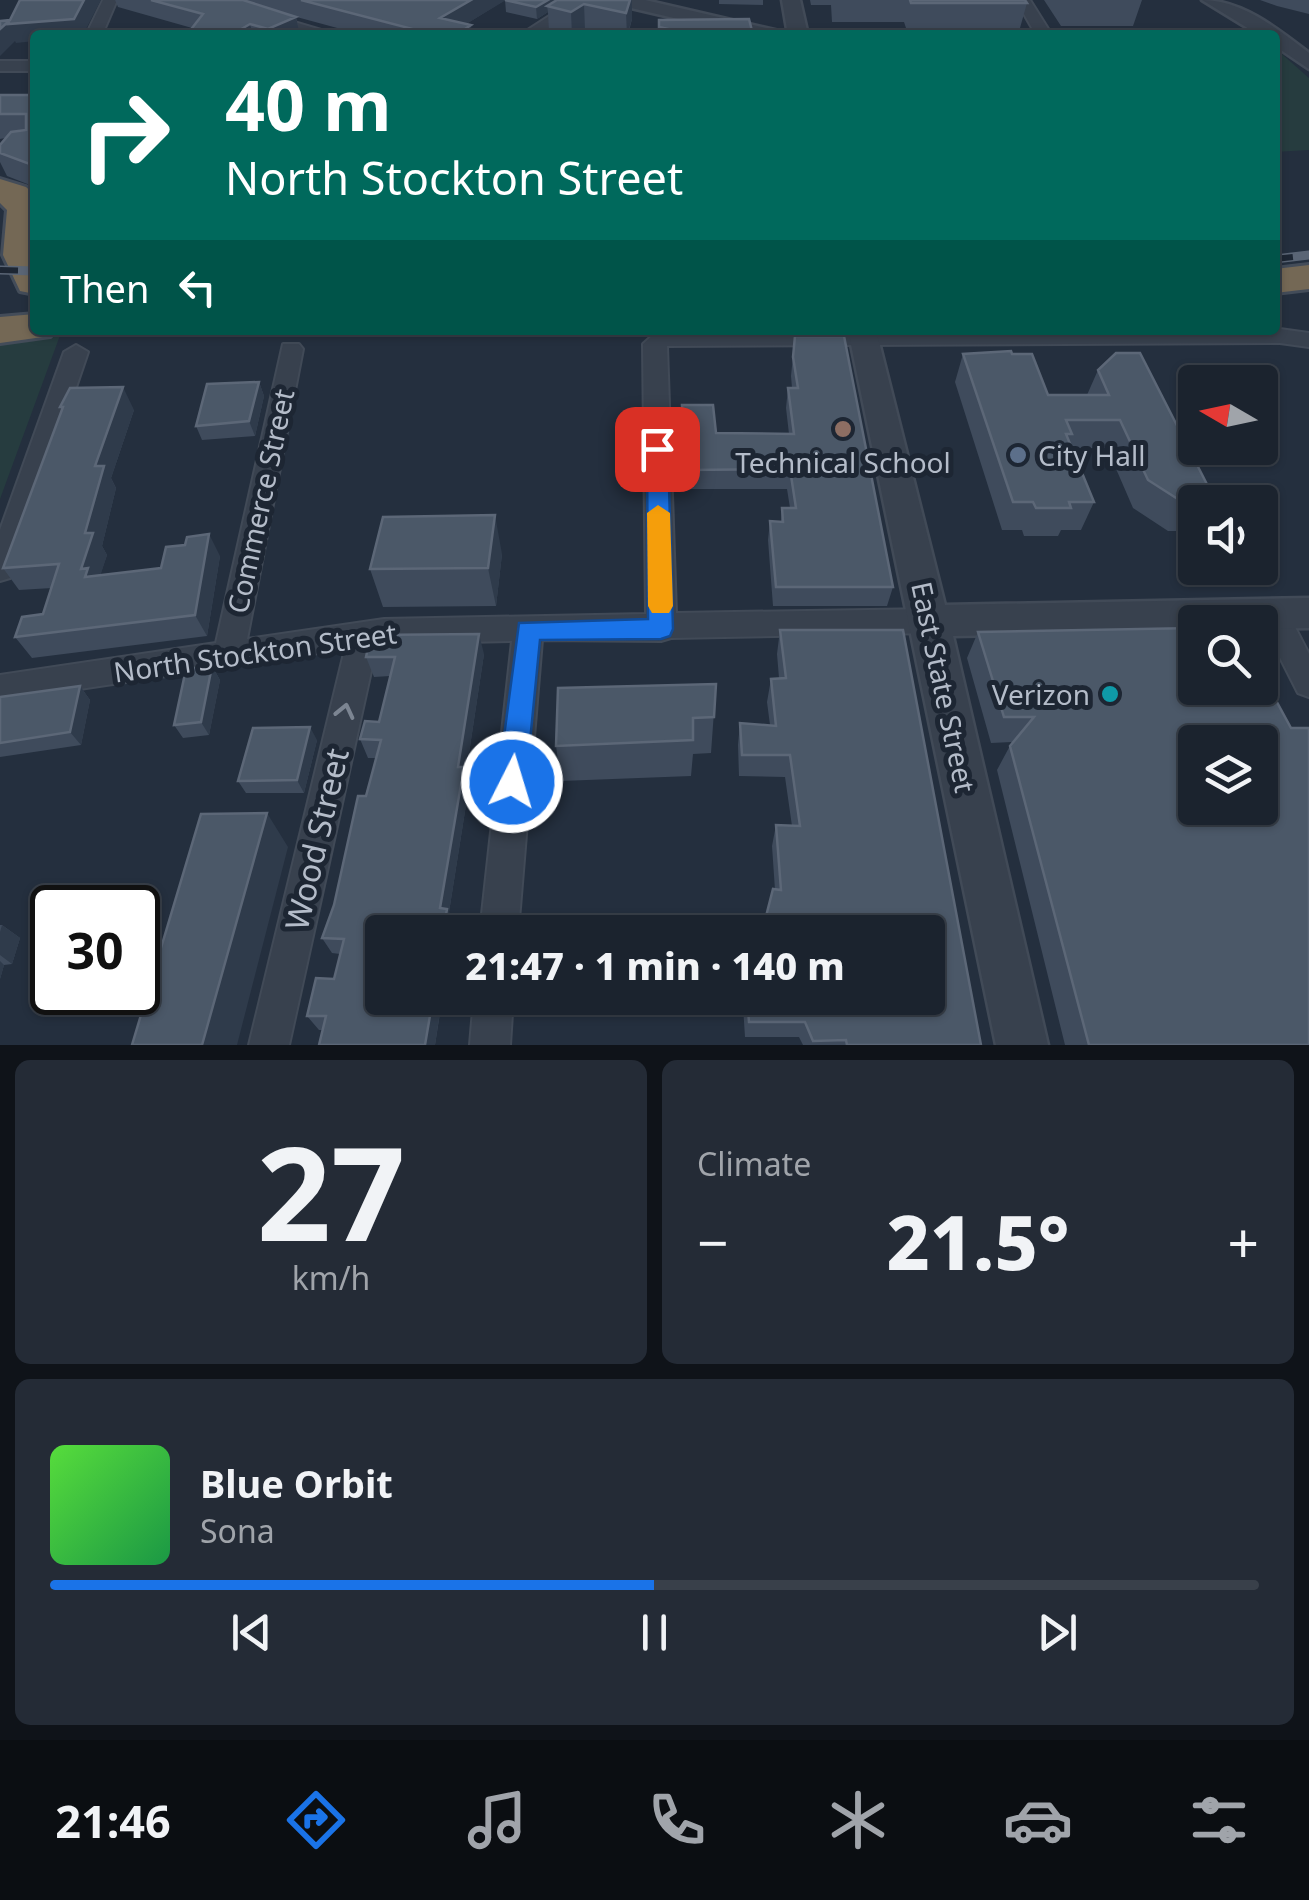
<!DOCTYPE html>
<meta charset="utf-8">
<style>
body{margin:0;font-family:"Noto Sans",sans-serif;background:#242b36;color:#f1f3f6;height:100vh;display:flex;flex-direction:column;font-size:38px;white-space:nowrap}
*{box-sizing:border-box;margin:0}
p{font-size:32px;color:#a0a4aa}
.icon{flex:none;width:55px;height:55px;fill:none;stroke:currentColor;stroke-width:2;stroke-linecap:round;stroke-linejoin:round}
.map{position:relative;height:1045px;overflow:hidden}
.sheet{display:flex;flex-direction:column;gap:15px;padding:15px;background:#0f1319;flex:1}
.sheet>*{flex:none}
.hud{position:absolute;left:30px;top:30px;width:1250px;height:305px;border-radius:10px;box-shadow:0 2px 8px #0004,0 0 0 2px #39404a;background:#00695c;color:#fff;overflow:hidden}
.needle{width:65px;rotate:279deg}
.fabs{position:absolute;left:1178px;top:365px;display:grid;gap:20px}
.fabs a{display:grid;place-items:center;width:100px;height:100px;border-radius:10px;background:#1b232e;box-shadow:0 2px 8px #0004,0 0 0 2px #39404a;font-size:50px}
.speed{position:absolute;left:30px;top:885px;display:flex;gap:20px;font-size:50px;font-weight:700;text-align:center}
.speed>*{display:grid;place-content:center;width:130px;height:130px;border-radius:50%;background:#1b232e;box-shadow:0 2px 8px #0004,0 0 0 2px #39404a;line-height:1}
.speed .limit{border:5px solid #111;border-radius:15px;background:#fff;color:#111}
.pin{position:absolute;display:grid;place-items:center;width:85px;height:85px;color:#fff;margin:-42px;border-radius:20px;box-shadow:0 5px 15px #0006}
.me{position:absolute;width:110px;margin:-55px;rotate:5deg;stroke-linejoin:round;filter:drop-shadow(0 0 8px #0008)}
.turn{display:flex;align-items:center;gap:35px;height:210px;padding:0 30px;font-size:45px}
.turn .icon{width:130px;height:130px;stroke-width:2.5}
.turn b{display:block;font-size:70px;line-height:85px}
.then{display:flex;align-items:center;height:95px;padding:0 30px;background:#0003;gap:20px;font-size:38px}
.big{font-size:75px;font-weight:800;line-height:1.1}
.sheet .widget{flex:1;display:flex;flex-direction:column;justify-content:center;gap:15px;min-width:0;padding:0 35px;border-radius:15px;background:#242b36}
.sheet .dial{align-items:center;gap:0}
.dial b{font-size:130px;line-height:1}
.song{display:flex;align-items:center;gap:30px}
.cover{width:120px;height:120px;border-radius:15px;background:linear-gradient(135deg,hsl(110 70% 55%),hsl(140 70% 35%))}
.played{height:10px;border-radius:5px;background:linear-gradient(90deg,#1a73e8 50%,#39404a 50%)}
.keys{display:flex;justify-content:space-around;direction:ltr}
.heat{display:flex;justify-content:space-between;align-items:center;font-size:55px;direction:ltr}
.sheet .tiles{flex:1;display:grid;gap:15px;grid-template-columns:1fr 1fr}
.widget:last-child{grid-column:span 2}
.trip{position:absolute;left:365px;top:915px;width:580px;height:100px;border-radius:10px;background:#1b232e;box-shadow:0 2px 8px #0004,0 0 0 2px #39404a;font-weight:800;line-height:100px;text-align:center}
.menu{display:flex;height:160px;justify-content:space-around;align-items:center;background:#0b0e12;color:#a0a4aa}
.menu .icon{width:70px;height:70px}
.menu .selected{color:#1a73e8}
.menu b{font-size:45px;color:#f1f3f6}
.map>svg:first-child{display:block}
.green{fill:#263c3f}
.lines{fill:none;stroke-linecap:round;stroke-linejoin:round}
.minor-casing{stroke:#414a57;stroke-width:4}
.tertiary-casing{stroke:#414a57;stroke-width:5}
.motorway-casing{stroke:#434c59;stroke-width:6}
.minor{fill:#38414e;fill-rule:evenodd}
.tertiary{fill:#38414e;fill-rule:evenodd}
.motorway{fill:#746855;fill-rule:evenodd}
.rail-casing{stroke:#5a6575;stroke-width:9}
.rail{stroke:#1d2633;stroke-width:6;stroke-dasharray:18;stroke-linecap:butt}
.wall{fill:#3f4b5c}
.shaded-wall{fill:#2f3b4b}
.building{fill:#4b5868;stroke:#5c6777;stroke-width:2.5;fill-rule:evenodd}
.oneway{stroke:#7c8592}
.route{fill:#1a73e8;stroke:#114b97;stroke-width:2.5}
.slow{fill:#f59e0b}
.education-dot{fill:#8d6e63;stroke:#1d2633;stroke-width:4}
.service-dot{fill:#5c6f8a;stroke:#1d2633;stroke-width:4}
.culture-dot{fill:#0f9aa8;stroke:#1d2633;stroke-width:4}
.labels{text-anchor:middle;dominant-baseline:central;stroke-width:10;stroke-linejoin:round;paint-order:stroke}
.poi-label{font-size:28px;fill:#b4bcc9;stroke:#1d2633;text-anchor:start}
.street-label{font-size:28px;fill:#b4bcc9;stroke:#1d2633}
.near-street-label{font-size:32px;fill:#b4bcc9;stroke:#1d2633}
</style>
<div class="map">
<svg width="1309" height="1045" viewBox="0 0 1309 1045">
<rect width="100%" height="100%" fill="#242f3e"/>
<!-- green -->
<path class="green" d="M1275 48 1309 78V150L1275 152Z
M62 330 0 499V335Z"/>
<g class="lines">
<defs>
<path id="minor" d="M103 0H117L102 35H86Z
M196 0H220L338 35H313Z
M574 0H591L539 35H520Z
M1016 0H1030L1052 35H1036Z
M0 61H35V71H0Z
M1280 329 1309 333V347L1280 343 667 346 676 613 930 609 941 612 945 621 941 630 930 633 671 638 661 641 542 640 518 932H480L512 641 377 644 289 1045H249L345 649 0 701V675L216 643 283 344H299L303 349 247 639 384 619 646 614 643 344 654 334Z
M76 345 88 352 14 570 10 578 0 581V530L64 352Z
M1273 602 1284 606 1309 654V697L1298 693 1258 614 1262 606Z
M474 998H513L510 1045H470Z"/>
<path id="tertiary" d="M612 0H645L779 31 782 35H747L614 4Z
M782 0H800L808 35H788Z
M1202 0C1242 0 1278 29 1309 53V69L1275 46V35H1259Z
M848 330H876L945 605 1309 598V628L1260 629V622H1195V631L953 636 1048 1045H996Z"/>
<path id="motorway" d="M0 179 26 187 35 195V294L20 291 3 255 7 210 0 203Z
M1309 265V289L1275 293V269Z
M35 314V330H55L50 336 0 343V317Z"/>
</defs>
<!-- minor casing -->
<use href="#minor" class="minor-casing"/>
<!-- tertiary casing -->
<use href="#tertiary" class="tertiary-casing"/>
<!-- motorway casing -->
<use href="#motorway" class="motorway-casing"/>
<!-- minor -->
<use href="#minor" class="minor"/>
<!-- tertiary -->
<use href="#tertiary" class="tertiary"/>
<!-- motorway -->
<use href="#motorway" class="motorway"/>
<defs>
<path id="rail" d="M1275 259 1309 255
M0 270 35 271"/>
</defs>
<!-- rail casing -->
<use href="#rail" class="rail-casing"/>
<!-- rail -->
<use href="#rail" class="rail"/>
</g>
<!-- wall -->
<path class="wall" d="M115 0H632V19L628 35H608L585 30 577 35H560L549 33 548 12 537 19 506 12 505 0 466 24 472 35H363L293 16 296 17 300 35H190L189 32 192 28 118 7Z
M719 0H763V5L719 4Z
M810 0H1025L1027 3 1020 28H906L904 22H832L831 5H811Z
M1044 0H1142L1133 26H1061Z
M1260 0H1309V14L1277 6Z
M659 20 753 35H659Z
M0 95H35V187L7 176 0 162V145L5 138 0 139Z
M795 336 893 587 887 606H773L768 540 770 521H781L782 508H790L787 489H685L681 424 682 405 716 433 789 434 786 408 788 388H792L791 376Z
M963 354H1012L1048 395H1087L1098 370 1195 502V531H1168L1133 508 1107 448H1072L1094 502 1081 530H1061L1058 536H1024L1022 530H1002L955 382Z
M259 382 264 396 255 436 202 440 196 426Z
M60 407 134 410 111 478 116 488 102 546 107 555 100 575 161 568 220 556 207 636 32 658 15 637 43 614 52 588 19 590 3 568 62 411Z
M502 554 496 606 383 607 370 569Z
M780 630 981 1045H803L799 1037H745L743 1006 745 998H928L775 890 772 846 776 825 792 826 785 777 739 776 738 745 740 723 770 725 767 702 771 679 779 678 777 654Z
M978 632 1291 728 1309 1045H1065L997 770 1012 742 991 743 967 658Z
M484 654 466 773 469 786 449 912 454 924 435 1045H319L323 1030H319L307 1016 334 979 340 954 332 953 322 938 334 905 376 758H368L360 739 379 722 390 676 374 677 366 657Z
M212 666 220 680 209 735 183 738 174 725Z
M716 684 711 753 693 754 691 776 561 781 556 746Z
M80 686 90 700 81 745 0 757V697Z
M317 740 304 793H246L238 781Z
M0 925H2L20 938 12 964 4 965 0 979Z"/>
<!-- shaded-wall -->
<path class="shaded-wall" d="M84 0H101L83 35H35V41L16 43 15 41 0 56V29L9 21Z
M471 0H506L448 35 440 18Z
M548 0H563L547 6 548 12 537 19 536 7Z
M630 0H632V19L627 35 626 13Z
M584 4 585 30 577 35H572L571 12Z
M296 17 300 35H270L268 29Z
M250 24 253 35H231Z
M471 25 472 35H456Z
M259 382 264 396 255 436 249 421Z
M123 387 134 410 111 478 116 488 102 546 107 555 98 583 99 598 81 569 95 466Z
M495 515 502 554 496 606 488 568Z
M209 534 220 556 207 636 195 615Z
M479 634 484 654 466 773 469 786 449 912 454 924 452 932H443L440 908 458 767Z
M212 666 220 680 209 735 201 722Z
M80 686 90 700 81 745 70 732Z
M310 727 317 740 304 793 297 780Z
M267 813 288 847 237 1045H202Z
M2 925 20 938 12 964 0 955V932Z
M0 961 4 965 0 979Z
M433 998H442L435 1045H425Z"/>
<!-- building -->
<path class="building" d="M20 0H84L74 19 8 24 9 21 0 29V21L10 20Z
M151 0H243L296 17 268 29 250 24 231 35H204L189 32 203 14Z
M301 0H471L440 18 471 25 456 35H427L428 33Z
M505 0H548L536 7Z
M557 0H630L626 13 584 4 571 12 547 6Z
M910 0H1025L1027 3H911Z
M749 19 753 35H695L659 27V20Z
M0 95H35V166L0 153V145L11 132 26 130V114H0Z
M795 336H844L893 587H776L770 521 783 522 782 508H796L790 469 686 470 682 405H713L716 433 794 434 788 388H798L793 357Z
M1011 351 1012 354H1032L1048 395H1109L1098 370 1116 353H1140L1216 502 1184 503 1148 480 1120 420H1066L1072 434H1066L1094 502H1069L1071 508H1036L1033 502H1013L963 354Z
M259 382 249 421 196 426 207 384Z
M123 387 95 466H104L85 533H93L81 569 88 568 85 577 161 568 166 547 185 545 187 537 209 534 195 615 15 637 22 617 43 614 59 564 3 568 63 407H60L70 388Z
M495 515 488 568 370 569 383 517Z
M1195 628V688H1260V671L1291 728H1309V1045H1089L1010 746 1034 717H1004L978 632ZM1195 742H1260V808H1195Z
M780 630H903L981 1045H847L846 1040 813 1041 805 1022H749L747 998H928V932H762L773 889 781 890 776 825 800 826 790 755H742L740 723 776 726 771 679 786 678Z
M479 634 458 767H464L440 908 447 909 443 932H382V998H433L425 1045H319L326 1016H307L316 978 334 979 344 939 322 938 334 905 358 796H366L381 740 360 739 365 721 379 722 395 657H366L371 635Z
M212 666 201 722 174 725 186 669Z
M716 684 714 717 693 718V740L556 746 558 688Z
M80 686 70 732 0 743V697Z
M310 727 297 780 238 781 253 728Z
M267 813 202 1045H132L201 814Z"/>
<!-- one-way arrows -->
<defs><path id="oneway-chevron" d="M-2-3.5L2.5 0L-2 3.5" fill="none" stroke-width="1.6" stroke-linecap="round" stroke-linejoin="round" transform="scale(2.5)"/></defs>
<use class="oneway" href="#oneway-chevron" transform="translate(345 711) rotate(-77)"/>
<!-- route -->
<path class="route" d="M657 442 668 449 673 629 670 636 661 639 540 640 526 782 522 791 512 794 502 791 498 782 519 623 648 619 647 449Z"/>
<!-- slow -->
<path class="slow" d="M658 505 670 513 673 606 669 613H652L648 606 647 513Z"/>
<!-- markers -->
<circle class="education-dot" cx="843" cy="429" r="10"/>
<circle class="service-dot" cx="1018" cy="455" r="10"/>
<circle class="culture-dot" cx="1110" cy="694" r="10"/>
<g class="labels">
<!-- poi labels -->
<g class="poi-label">
<text x="1038" y="455">City Hall</text>
<text x="843" y="462" text-anchor="middle">Technical School</text>
<text x="1090" y="694" text-anchor="end">Verizon</text>
</g>
<!-- street labels -->
<g class="street-label">
<text transform="translate(260 501) rotate(-78)">Commerce Street</text>
<text transform="translate(255 652) rotate(-8)">North Stockton Street</text>
<text transform="translate(944 687) rotate(78)">East State Street</text>
</g>
<!-- near-street labels -->
<g class="near-street-label">
<text transform="translate(316 839) rotate(-77)">Wood Street</text>
</g>
</g>
</svg>
<div class="fabs">
<a><svg class="needle" viewBox="-14 -14 28 28"><path d="M0-13l5 13h-10z" fill="#e53935"/><path d="M0 13l5-13h-10z" fill="#a0a4aa"/></svg></a>
<a><svg class="icon" aria-label="sound" viewBox="0 0 24 24"><path d="M4 9h4l5-4v14l-5-4H4zM17 9q2 3 0 6"/></svg></a>
<a><svg class="icon" aria-label="search" viewBox="0 0 24 24"><circle cx="10" cy="10" r="6"/><path d="M15 15l6 6"/></svg></a>
<a><svg class="icon" aria-label="layers" viewBox="0 0 24 24"><path d="M12 4l9 5-9 5-9-5zM3 14l9 5 9-5"/></svg></a>
</div>
<div class="speed"><div class="limit">30</div></div>
<div class="pin" style="left:657px;top:449px;background:#d93025"><svg class="icon" aria-label="arrive" viewBox="0 0 24 24"><path d="M6 21V4h12l-3 4 3 4H6"/></svg></div>
<svg class="me" style="left:512px;top:782px" viewBox="-20 -20 40 40"><circle r="17" fill="#1a73e8" stroke="#fff" stroke-width="3"/><path d="M0-11L8 9 0 5-8 9z" fill="#fff"/></svg>
<div class="trip">21:47 · 1 min · 140 m</div>
<div class="hud">
<div class="turn"><svg class="icon" aria-label="right" viewBox="0 0 24 24"><path d="M7 20v-9h11M14 6l5 5-5 5"/></svg><div><b>40 m</b>North Stockton Street</div></div>
<div class="then">Then<svg class="icon" aria-label="left" viewBox="0 0 24 24"><path d="M17 20v-9H6M10 6l-5 5 5 5"/></svg></div>
</div>
</div>
<section class="sheet">
<div class="tiles">
<div class="widget dial"><b>27</b><p>km/h</p></div>
<div class="widget"><p>Climate</p>
<div class="heat"><a>−</a><b class="big">21.5°</b><a>+</a></div>
</div>
<div class="widget">
<div class="song"><i class="cover"></i><div><b>Blue Orbit</b><p>Sona</p></div></div>
<div class="played"></div>
<div class="keys"><svg class="icon" aria-label="previous" viewBox="0 0 24 24"><path d="M18 5L8 12l10 7zM5 5v14"/></svg><svg class="icon" aria-label="pause" viewBox="0 0 24 24"><path d="M8 5v14M16 5v14"/></svg><svg class="icon" aria-label="next" viewBox="0 0 24 24"><path d="M6 5l10 7-10 7zM19 5v14"/></svg></div>
</div>
</div>
</section>
<nav class="menu">
<b>21:46</b>
<svg class="icon selected" aria-label="directions" viewBox="0 0 24 24"><path d="M12 3l9 9-9 9-9-9zM9 14v-3h6M13 9l2 2-2 2"/></svg>
<svg class="icon" aria-label="music" viewBox="0 0 24 24"><path d="M9 18V5l10-2v13"/><circle cx="6" cy="18" r="3"/><circle cx="16" cy="16" r="3"/></svg>
<svg class="icon" aria-label="phone" viewBox="0 0 24 24"><path d="M5 4h4l2 5-3 2q2 4 5 5l2-3 5 2v4C11 20 4 13 5 4z"/></svg>
<svg class="icon" aria-label="climate" viewBox="0 0 24 24"><path d="M12 3v18M4 7l16 10M4 17L20 7"/></svg>
<svg class="icon" aria-label="car" viewBox="0 0 24 24"><path d="M5 17H2v-5l4-1 3-4h7l3 4 3 1v5h-3M9 17h6M6 11h13"/><circle cx="7" cy="17" r="2"/><circle cx="17" cy="17" r="2"/></svg>
<svg class="icon" aria-label="filters" viewBox="0 0 24 24"><path d="M4 7h16M4 17h16"/><circle cx="9" cy="7" r="2"/><circle cx="15" cy="17" r="2"/></svg>
</nav>
